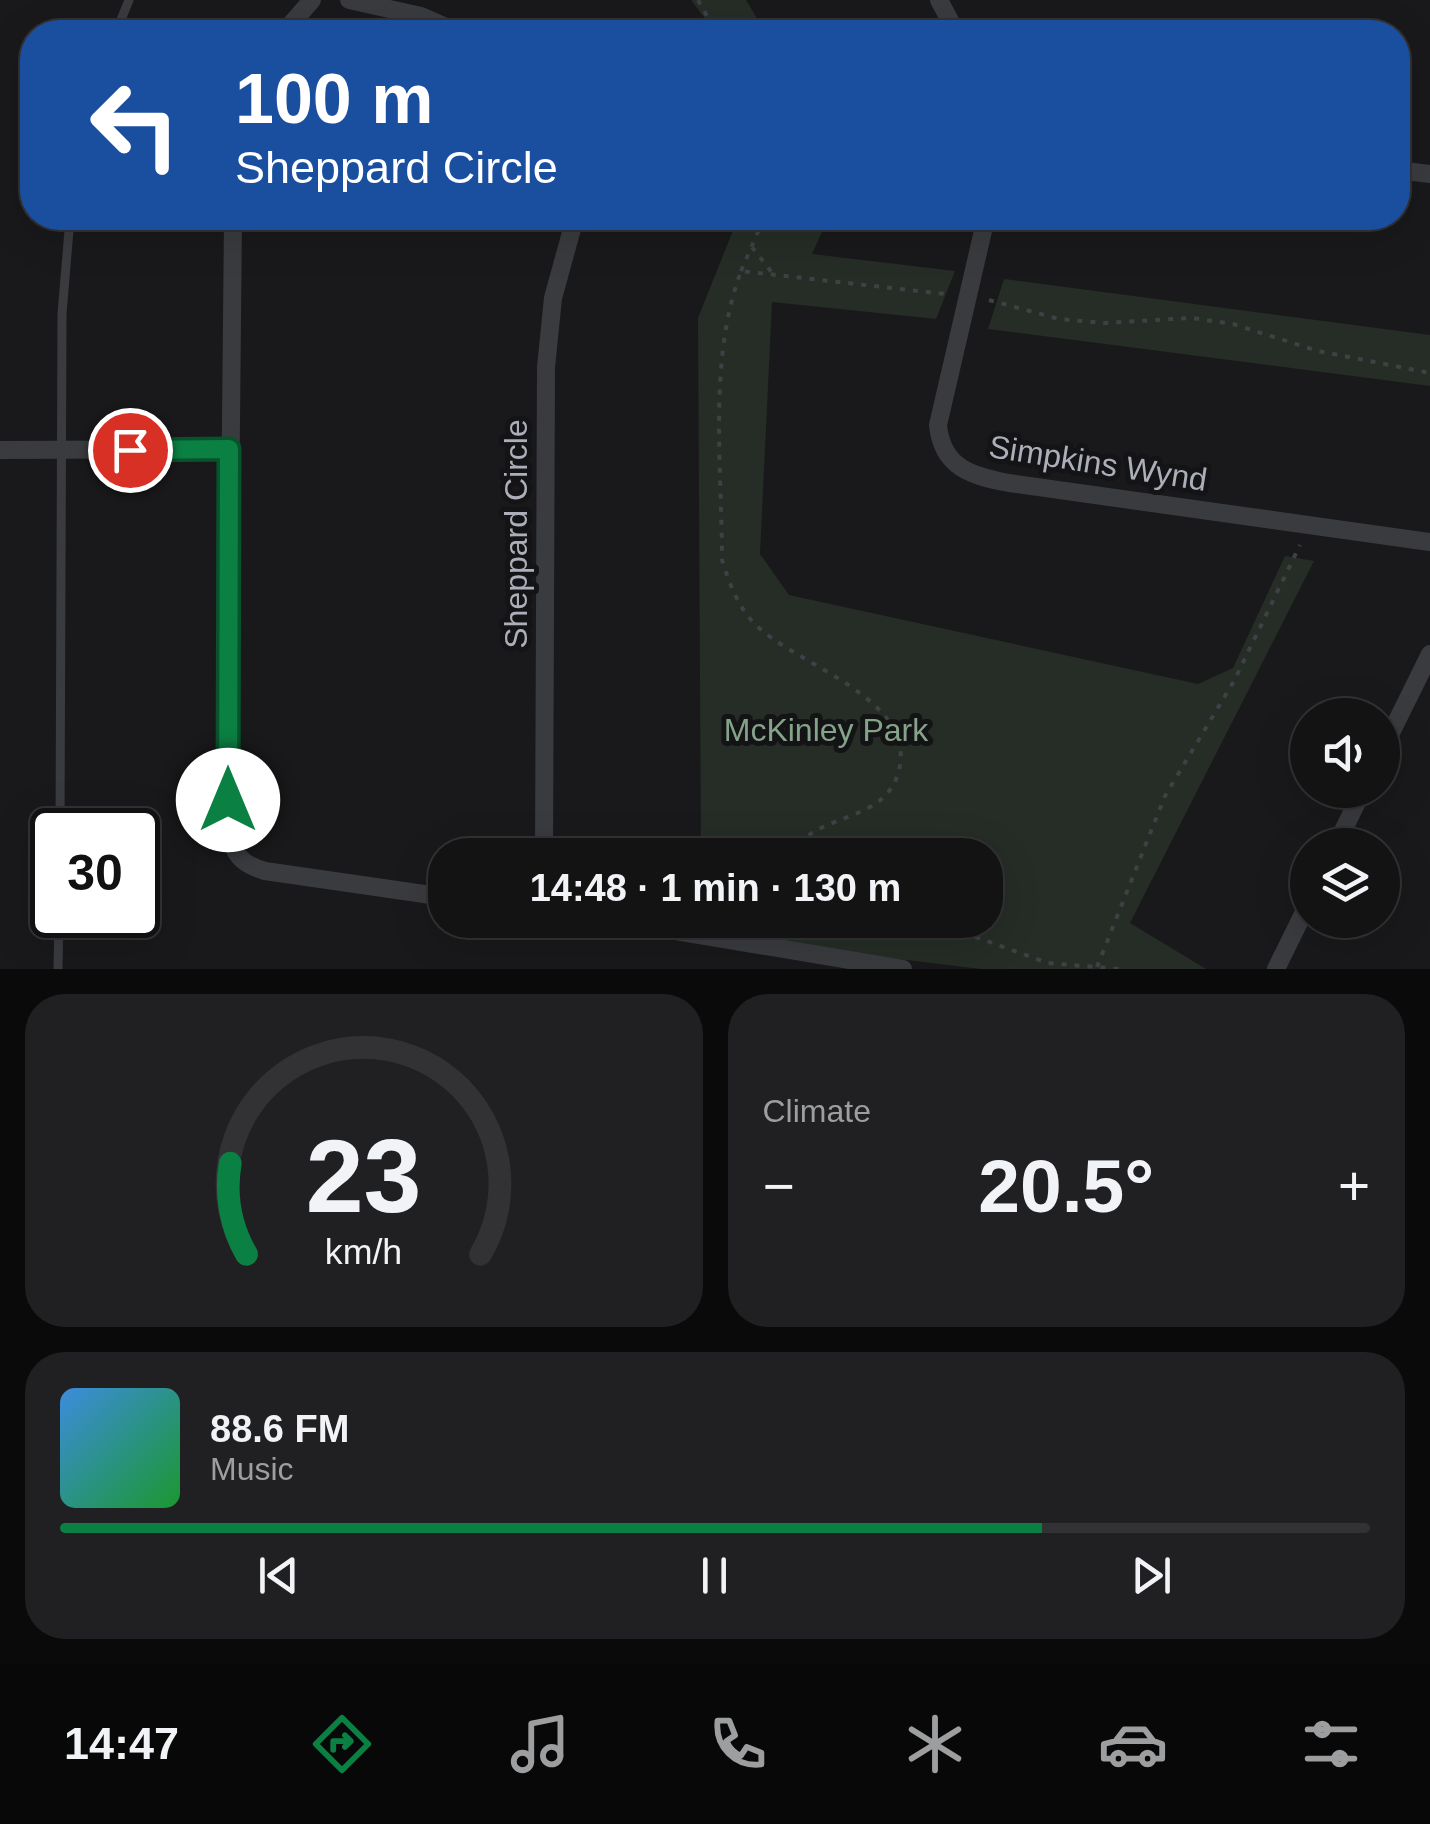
<!DOCTYPE html>
<meta charset="utf-8">
<style>
body{margin:0;font-family:Helvetica,sans-serif;background:#202022;color:#f1f3f6;height:100vh;display:flex;flex-direction:column;font-size:38px;white-space:nowrap}
*{box-sizing:border-box;margin:0}
p{font-size:32px;color:#9d9ea0}
.icon{flex:none;width:55px;height:55px;fill:none;stroke:currentColor;stroke-width:2;stroke-linecap:round;stroke-linejoin:round}
.map{position:relative;height:969px;overflow:hidden}
.details{display:flex;flex-direction:column;gap:25px;padding:25px;background:#0a0a0b;flex:1}
.details>*{flex:none}
.guide{position:absolute;left:20px;top:20px;width:1390px;height:210px;border-radius:40px;box-shadow:0 10px 40px #0002,0 0 0 2px #323234;background:#1a4fa0;color:#fff;overflow:hidden}
.fabs{position:absolute;left:1290px;top:698px;display:grid;gap:20px}
.fabs a{display:grid;place-items:center;width:110px;height:110px;border-radius:50%;background:#131314;box-shadow:0 10px 40px #0002,0 0 0 2px #323234;font-size:50px}
.speed{position:absolute;left:30px;top:808px;display:flex;gap:20px;font-size:50px;font-weight:700;text-align:center}
.speed>*{display:grid;place-content:center;width:130px;height:130px;border-radius:50%;background:#131314;box-shadow:0 10px 40px #0002,0 0 0 2px #323234;line-height:1}
.speed .limit{border:5px solid #111;border-radius:15px;background:#fff;color:#111}
.pin{position:absolute;display:grid;place-items:center;width:85px;height:85px;color:#fff;margin:-42px;border:5px solid #fff;border-radius:50%;box-shadow:0 2px 10px #0007}
.me{position:absolute;width:110px;margin:-55px;rotate:0deg;stroke-linejoin:round;filter:drop-shadow(0 0 8px #0008)}
.turn{display:flex;align-items:center;gap:35px;height:210px;padding:0 50px;font-size:45px}
.turn .icon{width:130px;height:130px;stroke-width:2.5}
.turn b{display:block;font-size:70px;line-height:85px}
.big{font-size:75px;font-weight:800;line-height:1.1}
.details .card{flex:1;display:flex;flex-direction:column;justify-content:center;gap:15px;min-width:0;padding:0 35px;border-radius:40px;background:#202022}
.details .dial{align-items:center;gap:0}
.dial svg{height:260px;overflow:visible;fill:none;stroke:#323234;stroke-width:7;stroke-linecap:round;text-anchor:middle}
.dial text{fill:#f1f3f6;stroke:none}
.song{display:flex;align-items:center;gap:30px}
.cover{width:120px;height:120px;border-radius:15px;background:linear-gradient(135deg,hsl(210 70% 55%),hsl(130 70% 35%))}
.played{height:10px;border-radius:5px;background:linear-gradient(90deg,#0b8043 75%,#323234 75%)}
.keys{display:flex;justify-content:space-around;direction:ltr}
.heat{display:flex;justify-content:space-between;align-items:center;font-size:55px;direction:ltr}
.details .tiles{flex:1;display:grid;gap:25px;grid-template-columns:1fr 1fr}
.card:last-child{grid-column:span 2}
.trip{position:absolute;left:428px;top:838px;width:575px;height:100px;border-radius:40px;background:#131314;box-shadow:0 10px 40px #0002,0 0 0 2px #323234;font-weight:800;line-height:100px;text-align:center}
.dock{display:flex;height:160px;justify-content:space-around;align-items:center;background:#080808;color:#9d9ea0}
.dock .icon{width:70px;height:70px}
.dock .current{color:#0b8043}
.dock b{font-size:45px;color:#f1f3f6}
.map>svg:first-child{display:block}
.green{fill:#252d26}
.lines{fill:none;stroke-linecap:round;stroke-linejoin:round}
.path{stroke:#404146;stroke-width:4;stroke-dasharray:5 8;stroke-linecap:butt}
.service{stroke:#3a3b3f;stroke-width:9}
.minor{stroke:#3a3b3f;stroke-width:18}
.route-casing{stroke:#07532c;stroke-width:25}
.route{stroke:#0b8043;stroke-width:18}
.labels{text-anchor:middle;dominant-baseline:central;stroke-width:10;stroke-linejoin:round;paint-order:stroke}
.street-label{font-size:32px;fill:#acafb9;stroke:#141416}
.park-label{font-size:32px;fill:#85a389;stroke:#141416}
</style>
<div class="map">
<svg width="1430" height="969" viewBox="0 0 1430 969">
<rect width="100%" height="100%" fill="#19191b"/>
<!-- green -->
<path class="green" d="M691 0H746L765 32H715Z
M738 218H828L812 254 955 271 936 319 772 302 760 554 789 595 1198 684 1233 668 1285 556 1314 561 1130 923 1206 969H981L701 935V920H985V855H701L698 318Z
M1004 279 1430 335V386L988 329Z"/>
<g class="lines">
<!-- path -->
<path class="path" d="M698 0 716 32
M752 247 773 274
M741 271 764 218
M989 300 1059 319 1104 323 1192 318 1233 324 1318 351 1430 373
M792 855C812 812 882 825 898 774 921 697 792 665 753 622 737 605 729 582 722 560 722 466 708 360 741 271L945 294
M782 920 877 937 970 935 1048 963 1119 969
M1097 967 1165 796 1234 681 1300 545"/>
<!-- service -->
<path class="service" d="M116 32 129 0
M60 830 62 314 70 218
M58 969 59 915"/>
<!-- minor -->
<path class="minor" d="M349 0 421 16 457 32
M939 0 956 32
M284 32 312 0
M1398 170 1430 174
M233 218 227 829C234 854 240 864 265 871L445 897
M986 218 938 425C942 468 972 476 1009 483L1430 542
M0 450 229 449
M1382 751 1430 654
M1336 845 1363 790
M544 855 546 367 553 298 575 218
M610 920 903 969
M1276 969 1308 904"/>
</g>
<g class="lines">
<defs>
<path id="route" d="M130 450 229 449 228 800"/>
</defs>
<!-- route casing -->
<use href="#route" class="route-casing"/>
<!-- route -->
<use href="#route" class="route"/>
</g>
<g class="labels">
<!-- street labels -->
<g class="street-label">
<text transform="translate(1098 463) rotate(9)">Simpkins Wynd</text>
<text transform="translate(516 534) rotate(-90)">Sheppard Circle</text>
</g>
<!-- park labels -->
<g class="park-label">
<text x="826" y="730">McKinley Park</text>
</g>
</g>
</svg>
<div class="fabs">
<a><svg class="icon" aria-label="sound" viewBox="0 0 24 24"><path d="M4 9h4l5-4v14l-5-4H4zM17 9q2 3 0 6"/></svg></a>
<a><svg class="icon" aria-label="layers" viewBox="0 0 24 24"><path d="M12 4l9 5-9 5-9-5zM3 14l9 5 9-5"/></svg></a>
</div>
<div class="speed"><div class="limit">30</div></div>
<div class="pin" style="left:130px;top:450px;background:#d93025"><svg class="icon" aria-label="arrive" viewBox="0 0 24 24"><path d="M6 21V4h12l-3 4 3 4H6"/></svg></div>
<svg class="me" style="left:228px;top:800px" viewBox="-20 -20 40 40"><circle r="19" fill="#fff"/><path d="M0-13L10 11 0 6-10 11z" fill="#0b8043"/></svg>
<div class="trip">14:48 · 1 min · 130 m</div>
<div class="guide">
<div class="turn"><svg class="icon" aria-label="left" viewBox="0 0 24 24"><path d="M17 20v-9H6M10 6l-5 5 5 5"/></svg><div><b>100 m</b>Sheppard Circle</div></div>
</div>
</div>
<section class="details">
<div class="tiles">
<div class="card dial"><svg viewBox="0 0 100 80">
<path d="M14 69A42 42 0 1 1 86 69"/>
<path d="M14 69A42 42 0 0 1 9 41" stroke="#0b8043"/>
<text x="50" y="56" font-size="32" font-weight="700">23</text>
<text x="50" y="72" font-size="11">km/h</text>
</svg></div>
<div class="card"><p>Climate</p>
<div class="heat"><a>−</a><b class="big">20.5°</b><a>+</a></div>
</div>
<div class="card">
<div class="song"><i class="cover"></i><div><b>88.6 FM</b><p>Music</p></div></div>
<div class="played"></div>
<div class="keys"><svg class="icon" aria-label="previous" viewBox="0 0 24 24"><path d="M18 5L8 12l10 7zM5 5v14"/></svg><svg class="icon" aria-label="pause" viewBox="0 0 24 24"><path d="M8 5v14M16 5v14"/></svg><svg class="icon" aria-label="next" viewBox="0 0 24 24"><path d="M6 5l10 7-10 7zM19 5v14"/></svg></div>
</div>
</div>
</section>
<nav class="dock">
<b>14:47</b>
<svg class="icon current" aria-label="directions" viewBox="0 0 24 24"><path d="M12 3l9 9-9 9-9-9zM9 14v-3h6M13 9l2 2-2 2"/></svg>
<svg class="icon" aria-label="music" viewBox="0 0 24 24"><path d="M9 18V5l10-2v13"/><circle cx="6" cy="18" r="3"/><circle cx="16" cy="16" r="3"/></svg>
<svg class="icon" aria-label="phone" viewBox="0 0 24 24"><path d="M5 4h4l2 5-3 2q2 4 5 5l2-3 5 2v4C11 20 4 13 5 4z"/></svg>
<svg class="icon" aria-label="climate" viewBox="0 0 24 24"><path d="M12 3v18M4 7l16 10M4 17L20 7"/></svg>
<svg class="icon" aria-label="car" viewBox="0 0 24 24"><path d="M5 17H2v-5l4-1 3-4h7l3 4 3 1v5h-3M9 17h6M6 11h13"/><circle cx="7" cy="17" r="2"/><circle cx="17" cy="17" r="2"/></svg>
<svg class="icon" aria-label="filters" viewBox="0 0 24 24"><path d="M4 7h16M4 17h16"/><circle cx="9" cy="7" r="2"/><circle cx="15" cy="17" r="2"/></svg>
</nav>
